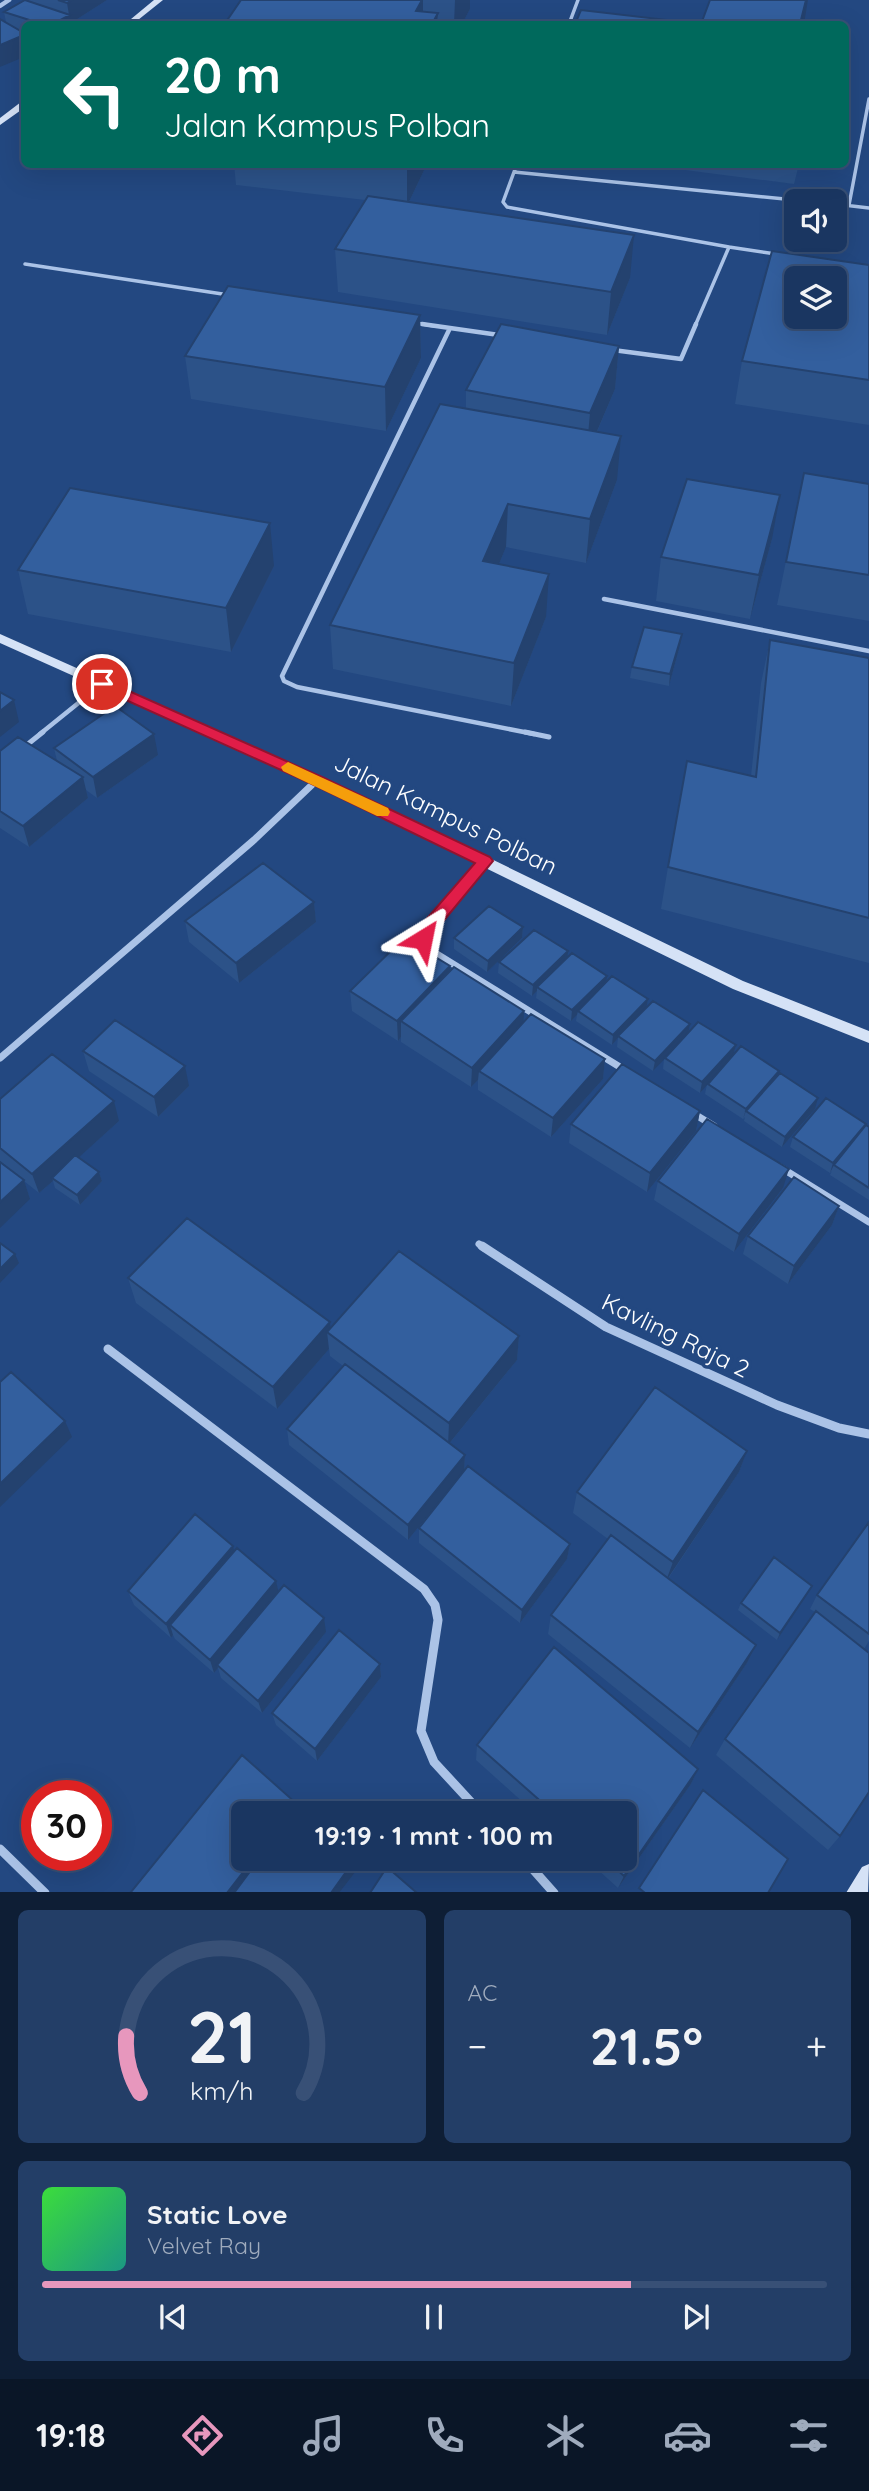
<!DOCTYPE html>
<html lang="id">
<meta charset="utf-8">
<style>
body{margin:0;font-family:Quicksand,sans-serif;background:#233e67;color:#f1f3f6;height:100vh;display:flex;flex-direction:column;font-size:26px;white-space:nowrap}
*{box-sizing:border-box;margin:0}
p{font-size:23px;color:#9fabbd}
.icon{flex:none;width:38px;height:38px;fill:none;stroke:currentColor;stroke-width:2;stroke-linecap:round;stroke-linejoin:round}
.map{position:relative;height:1892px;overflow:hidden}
.details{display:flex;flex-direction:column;gap:18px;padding:18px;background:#0e1e35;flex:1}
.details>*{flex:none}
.hud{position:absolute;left:21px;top:21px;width:828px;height:147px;border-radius:10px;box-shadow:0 7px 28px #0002,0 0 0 2px #385076;background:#00695c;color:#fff;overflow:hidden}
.tools{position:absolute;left:784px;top:189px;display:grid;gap:14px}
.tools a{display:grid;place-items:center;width:63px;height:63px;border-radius:10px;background:#1a3661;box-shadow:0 7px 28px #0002,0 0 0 2px #385076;font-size:35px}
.speed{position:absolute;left:21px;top:1780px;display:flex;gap:14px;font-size:35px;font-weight:700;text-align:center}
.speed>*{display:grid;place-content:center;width:91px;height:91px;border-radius:50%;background:#1a3661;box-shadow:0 7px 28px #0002,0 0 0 2px #385076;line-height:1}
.speed .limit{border:10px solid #d22;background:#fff;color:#111}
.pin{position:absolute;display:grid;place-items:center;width:60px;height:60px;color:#fff;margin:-30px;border:4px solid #fff;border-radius:50%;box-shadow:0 2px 7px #0007}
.me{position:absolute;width:77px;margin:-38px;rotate:35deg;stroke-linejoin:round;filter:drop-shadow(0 0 5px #0008)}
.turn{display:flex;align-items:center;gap:24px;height:147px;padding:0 28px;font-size:32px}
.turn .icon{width:91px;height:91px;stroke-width:2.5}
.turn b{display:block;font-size:49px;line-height:60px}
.big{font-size:52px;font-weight:700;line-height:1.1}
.details .widget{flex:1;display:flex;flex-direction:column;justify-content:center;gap:10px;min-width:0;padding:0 24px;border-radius:10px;background:#233e67}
.details .dial{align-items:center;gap:0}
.dial svg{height:182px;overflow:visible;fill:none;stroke:#385076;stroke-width:7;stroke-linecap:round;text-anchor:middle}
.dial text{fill:#f1f3f6;stroke:none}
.song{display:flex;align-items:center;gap:21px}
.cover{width:84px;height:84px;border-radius:10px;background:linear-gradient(135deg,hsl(120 70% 55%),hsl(170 70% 35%))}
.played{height:7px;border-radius:4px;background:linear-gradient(90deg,#e797bd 75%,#385076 75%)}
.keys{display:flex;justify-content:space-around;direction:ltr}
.heat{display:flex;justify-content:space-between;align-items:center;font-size:38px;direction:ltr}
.details .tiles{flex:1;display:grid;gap:18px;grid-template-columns:1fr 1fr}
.widget:last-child{grid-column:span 2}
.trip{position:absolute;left:231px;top:1801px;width:406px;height:70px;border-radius:10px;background:#1a3661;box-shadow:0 7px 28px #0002,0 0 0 2px #385076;font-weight:700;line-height:70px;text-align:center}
.menu{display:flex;height:112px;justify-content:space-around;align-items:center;background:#0a1627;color:#9fabbd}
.menu .icon{width:49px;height:49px}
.menu .on{color:#e797bd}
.menu b{font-size:32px;color:#f1f3f6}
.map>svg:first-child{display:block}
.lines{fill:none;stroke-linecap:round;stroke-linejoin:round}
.lane-far2{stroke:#abc3e7;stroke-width:3.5}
.lane-far1{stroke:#abc3e7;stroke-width:4.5}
.lane{stroke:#abc3e7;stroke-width:5}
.street-far2{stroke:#abc3e7;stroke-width:4.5}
.street-far1{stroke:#abc3e7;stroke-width:7}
.street{stroke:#abc3e7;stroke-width:9}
.secondary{fill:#d5e2f6;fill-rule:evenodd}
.wall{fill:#2c5288}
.shaded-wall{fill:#24426f}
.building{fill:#335f9e;stroke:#24426f;stroke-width:2;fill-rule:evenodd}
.route{fill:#e11d48;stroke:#92132f;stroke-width:2}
.slow{fill:#f59e0b}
.labels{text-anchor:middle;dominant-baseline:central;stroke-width:7;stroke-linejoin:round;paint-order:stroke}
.street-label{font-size:24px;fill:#fff;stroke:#234881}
</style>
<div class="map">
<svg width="869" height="1893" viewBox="0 0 869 1893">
<rect width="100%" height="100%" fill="#234881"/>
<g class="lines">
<!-- lane-far2 -->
<path class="lane-far2" d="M569 24 578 0
M517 164 514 172 805 201
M514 172 503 202 507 207 729 247
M835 204 869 208
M849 205 869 99
M25 264 229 295
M416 323 434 326
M695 326 729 247 776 254"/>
<!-- lane-far1 -->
<path class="lane-far1" d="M422 324 499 335
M450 328 282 676 284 681 297 687 534 734
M613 350 681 359 696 324
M604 599 869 651
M40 734 102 684"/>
<!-- lane -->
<path class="lane" d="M525 732 549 737
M23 748 43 732"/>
<!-- street-far2 -->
<path class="street-far2" d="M0 6 9 0"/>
<!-- street-far1 -->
<path class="street-far1" d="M485 861 422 935 427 948 628 1072
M0 1058 254 840 317 780
M691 1112 714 1126
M780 1167 869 1222
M479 1244 484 1248"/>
<!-- street -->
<path class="street" d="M482 1246 606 1327 777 1405 839 1428 869 1434
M108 1349 424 1589 435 1605 438 1620 421 1731 434 1762 481 1813
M0 1849 45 1893
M523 1858 554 1893"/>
<!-- secondary -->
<path class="secondary" d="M154 0H163L133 24H125Z
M21 102H24V108L0 125V118Z
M0 634 322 777 743 981 869 1031V1043L733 989 312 783 0 643Z
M869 1864 868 1893H846L862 1867Z"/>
</g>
<!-- wall -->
<path class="wall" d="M26 0H107L71 23 72 24H24V57L6 22 4 12Z
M241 0H470V9L462 24H227L226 22Z
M234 164H427L409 202 630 278 607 335 338 292 335 249 365 200 236 185Z
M639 164H799L794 184Z
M869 265V425L735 404 742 361Z
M420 315 421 358 386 431 191 399 185 356Z
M619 346 615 389 597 432 617 480 586 563 506 547 499 564 546 617 511 706 333 669 330 625 466 409V390Z
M804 473 869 484V621L777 605Z
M772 539 750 619 656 601 661 557Z
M274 566 231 652 28 614 18 570Z
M770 640 869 658V963L661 909 668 867 751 776 761 683Z
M680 645 669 686 630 678 632 667Z
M54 748 158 755 97 798 86 790 88 798 29 847 0 828V751L57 761Z
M314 902 316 922 239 983 189 942 185 921Z
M523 927 522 938 487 972 454 949V938Z
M567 958 607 981 648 999 646 1008 690 1024 688 1033 736 1045 733 1055 778 1075 815 1109 782 1147 744 1121 745 1117 743 1119 705 1094 707 1084 700 1093 663 1069 664 1059 653 1071 617 1047 618 1038 612 1045 576 1021 577 1015 571 1021 536 998 537 991 532 996 498 973 499 962Z
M450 971 524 1021 605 1059 603 1079 551 1137 478 1090V1080L471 1087 401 1042V1037L398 1041 352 1011 350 991Z
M83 1051 189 1086 158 1117 89 1071Z
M0 1099 119 1121 79 1157 99 1172 102 1181 80 1205 55 1188 53 1181 39 1193 24 1181 30 1199 18 1176 0 1161Z
M700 1111 696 1131 647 1192 569 1143 571 1124Z
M869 1127V1200L830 1175 832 1171 830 1173 790 1147 793 1137Z
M658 1181 783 1188 734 1252 654 1200Z
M839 1206 832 1225 788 1284 743 1254 748 1236Z
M128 1278 330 1322V1329L519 1336 517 1360 449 1444 465 1455 464 1471 570 1544 567 1559 520 1623 419 1543V1528L456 1481 408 1540 289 1445 287 1429 343 1366 330 1356 329 1349 277 1409 136 1303Z
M747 1451 739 1472 668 1579 756 1645 747 1663 690 1748 548 1634 551 1615 608 1539 573 1513 577 1492Z
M869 1522V1641L864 1649 840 1836 828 1850 716 1755 725 1739 815 1612 810 1609 817 1595Z
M234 1551 278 1592 326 1632 262 1713 221 1678 218 1668 214 1673 175 1639 173 1635 171 1638 134 1605 128 1591Z
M812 1586 777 1640 738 1610 741 1603Z
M380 1664 381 1677 317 1761 276 1725 272 1713Z
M477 1745 698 1769 691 1784 618 1888 585 1858H625V1813H535L476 1760Z"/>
<!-- shaded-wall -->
<path class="shaded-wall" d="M72 0H107L71 23 72 24H53L69 15 67 3Z
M422 0H423V24L416 11Z
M455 0H470V9L462 24H454Z
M806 0H808L804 24H800Z
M438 13 437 24H432Z
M24 35V57L0 67V45Z
M407 164H427L407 206Z
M634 235 630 278 607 335 611 292Z
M420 315 421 358 386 431 385 387Z
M619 346 615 389 586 457 590 413Z
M621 436 617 480 586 563 590 519Z
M780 495 772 539 750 619 759 575Z
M508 504 506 547 482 605 483 561Z
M270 523 274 566 231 652 226 608Z
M549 574 546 617 511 706 514 663Z
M682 634 680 645 669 686 670 674Z
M14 700 19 722 0 737V711Z
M154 734 158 755 97 798 93 777Z
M83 777 88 798 29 847 23 826Z
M314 902 316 922 239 983 236 963Z
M523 927 522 938 487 972 488 961Z
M568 951 567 962 537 987V991L532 996 533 985Z
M450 966V986L401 1021V1037L398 1041 397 1021Z
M607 976 606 986 578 1011 577 1015 571 1021 572 1010Z
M648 999 646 1010 618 1036V1038L612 1045 613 1035Z
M524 1011 523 1031 479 1071 478 1080 471 1087 472 1068Z
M690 1024 688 1035 653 1071 655 1061Z
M736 1045 733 1056 700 1093 702 1082Z
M605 1059 603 1079 551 1137 553 1118Z
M185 1066 189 1086 158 1117 154 1097Z
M779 1071 776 1081 746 1111 743 1119 746 1109Z
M818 1098 815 1109 782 1147 785 1137Z
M114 1101 119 1121 54 1180 52 1178 53 1181 39 1193 32 1174Z
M700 1111 696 1131 647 1192 650 1173Z
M866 1124 862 1134 834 1165 830 1173 833 1163Z
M789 1169 783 1188 734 1252 739 1234Z
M99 1172 102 1181 80 1205 77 1195Z
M24 1180 30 1199 0 1228V1202Z
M839 1206 832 1225 788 1284 794 1266Z
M15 1254 19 1263 0 1283V1269Z
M330 1322 331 1335 327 1332 329 1349 277 1409 273 1387Z
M519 1336 517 1360 448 1445 449 1423Z
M65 1421 72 1437 0 1507V1484Z
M747 1451 739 1472 666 1581 673 1562Z
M465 1455 464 1471 408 1540V1525Z
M570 1544 567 1559 520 1623 522 1610Z
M233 1546 236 1560 170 1625 173 1635 171 1638 166 1624Z
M276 1581 279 1594 217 1665 218 1668 214 1673 210 1660Z
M812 1586 808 1593 777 1640 780 1633Z
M324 1618 326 1632 262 1713 258 1701Z
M756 1645 747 1663 690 1748 698 1732Z
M380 1664 381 1677 317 1761 315 1749Z
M698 1769 691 1784 618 1888 624 1876Z
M297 1804 300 1813H290Z
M254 1858H265L239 1893H227Z
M356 1858H357L359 1867 339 1893H331Z"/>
<!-- building -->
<path class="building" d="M25 0 70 15 53 24H42L4 12Z
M58 0H72L67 3Z
M241 0H422L416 11 438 13 432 24H248L226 22Z
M710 0H806L800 24H575L581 10 701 24Z
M0 19 24 33V35L0 45Z
M368 196 634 235 611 292 335 249Z
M772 251 869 265V380L742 361ZM796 278H835V317H796Z
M228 286 420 315 385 387 185 356Z
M501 324 619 346 590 413 466 390Z
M440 404 621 436 590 519 508 504 483 561 549 574 514 663 330 625Z
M804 473 869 484V575L786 562Z
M687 479 780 495 759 575 661 557Z
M70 488 270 523 226 608 18 570Z
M644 627 682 634 670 674 632 667Z
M770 640 869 658V918L668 867 687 761 756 777Z
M0 692 14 700 0 711Z
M115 706 154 734 93 777 54 748Z
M18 737 83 777 23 826 0 811V751Z
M263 863 314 902 236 963 185 921Z
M489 906 523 927 488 961 454 938Z
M534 930 568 951 533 985 499 962Z
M404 938 450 966 397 1021 350 991Z
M572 953 607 976 572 1010 537 987Z
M454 967 524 1011 472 1068 401 1021Z
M612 976 648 999 613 1035 578 1011Z
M653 1001 690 1024 655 1061 618 1036Z
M531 1014 605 1059 553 1118 479 1071Z
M115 1020 185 1066 154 1097 83 1051Z
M698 1022 736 1045 702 1082 665 1058Z
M741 1046 779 1071 746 1109 708 1084Z
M52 1054 114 1101 32 1174 0 1148V1099Z
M622 1064 700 1111 650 1173 571 1124Z
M780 1073 818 1098 785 1137 746 1111Z
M826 1098 866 1124 833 1163 793 1137Z
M707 1119 789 1169 739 1234 658 1181Z
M866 1125 869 1127V1188L834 1165Z
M75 1155 99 1172 77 1195 52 1178Z
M0 1162 24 1180 0 1202Z
M794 1177 839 1206 794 1266 748 1236Z
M187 1218 330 1322 273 1387 128 1278Z
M0 1243 15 1254 0 1269Z
M399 1251 519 1336 449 1423 327 1332Z
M345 1364 465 1455 408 1525 287 1429Z
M11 1372 65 1421 0 1484V1382Z
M655 1387 747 1451 673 1562 577 1492Z
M468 1466 570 1544 522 1610 419 1528Z
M195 1514 233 1546 166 1624 128 1591Z
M869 1522V1634L817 1595Z
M611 1535 756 1645 698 1732 551 1615Z
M237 1548 276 1581 210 1660 170 1625Z
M774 1557 812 1586 780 1633 741 1603Z
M284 1585 324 1618 258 1701 217 1665Z
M816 1611 869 1653V1792L840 1836 725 1739Z
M339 1630 380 1664 315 1749 272 1713Z
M554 1647 698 1769 624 1876 604 1858H625V1813H554L477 1745Z
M242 1755 297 1804 290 1813H243V1858H254L227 1893H132L131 1892Z
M703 1790 788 1859 768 1893H645L639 1888Z
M301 1806 308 1813H295Z
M260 1858H356L331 1893H234Z
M387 1867 417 1893H370Z"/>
<!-- route -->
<path class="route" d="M102 679 322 777 490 857 493 861 431 936 429 943H418L415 935 417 930 475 863 312 784 97 687V680Z"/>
<!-- slow -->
<path class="slow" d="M288 762 388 808 390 812 388 816H377L283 771 281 767Z"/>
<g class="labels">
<!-- street labels -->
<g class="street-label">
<text transform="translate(446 814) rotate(26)">Jalan Kampus Polban</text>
<text transform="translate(676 1335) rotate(26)">Kavling Raja 2</text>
</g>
</g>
</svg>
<div class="tools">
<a><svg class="icon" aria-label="sound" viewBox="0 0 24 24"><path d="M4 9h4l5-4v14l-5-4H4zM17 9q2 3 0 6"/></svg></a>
<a><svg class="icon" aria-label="layers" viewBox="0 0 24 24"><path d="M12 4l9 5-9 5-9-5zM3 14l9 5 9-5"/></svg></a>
</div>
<div class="speed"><div class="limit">30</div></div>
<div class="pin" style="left:102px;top:684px;background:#d93025"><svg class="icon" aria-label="arrive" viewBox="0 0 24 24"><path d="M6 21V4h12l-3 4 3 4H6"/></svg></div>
<svg class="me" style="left:423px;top:939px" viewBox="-20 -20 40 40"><path d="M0-17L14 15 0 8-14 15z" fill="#e11d48" stroke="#fff" stroke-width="4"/></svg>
<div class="trip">19:19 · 1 mnt · 100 m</div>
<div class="hud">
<div class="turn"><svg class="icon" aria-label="left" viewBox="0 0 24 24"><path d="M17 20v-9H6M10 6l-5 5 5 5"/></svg><div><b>20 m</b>Jalan Kampus Polban</div></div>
</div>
</div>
<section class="details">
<div class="tiles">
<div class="widget dial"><svg viewBox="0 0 100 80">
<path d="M14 69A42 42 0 1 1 86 69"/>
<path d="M14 69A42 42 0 0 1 8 44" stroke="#e797bd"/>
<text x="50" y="56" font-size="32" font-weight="700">21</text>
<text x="50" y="72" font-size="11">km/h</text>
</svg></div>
<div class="widget"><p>AC</p>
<div class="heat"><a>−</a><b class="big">21.5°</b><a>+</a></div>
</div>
<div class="widget">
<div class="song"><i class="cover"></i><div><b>Static Love</b><p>Velvet Ray</p></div></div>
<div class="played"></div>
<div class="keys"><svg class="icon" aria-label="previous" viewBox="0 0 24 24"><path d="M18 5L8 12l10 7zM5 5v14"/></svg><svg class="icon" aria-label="pause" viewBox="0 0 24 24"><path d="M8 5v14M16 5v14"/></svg><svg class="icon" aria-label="next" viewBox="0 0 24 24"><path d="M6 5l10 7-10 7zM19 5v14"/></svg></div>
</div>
</div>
</section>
<nav class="menu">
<b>19:18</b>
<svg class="icon on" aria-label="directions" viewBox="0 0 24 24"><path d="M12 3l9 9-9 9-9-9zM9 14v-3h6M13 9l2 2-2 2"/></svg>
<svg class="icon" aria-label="music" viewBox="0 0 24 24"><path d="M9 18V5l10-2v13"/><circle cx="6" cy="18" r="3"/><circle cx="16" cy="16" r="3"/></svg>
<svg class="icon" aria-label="phone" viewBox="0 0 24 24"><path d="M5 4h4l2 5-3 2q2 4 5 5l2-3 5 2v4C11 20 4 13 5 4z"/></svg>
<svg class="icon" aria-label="climate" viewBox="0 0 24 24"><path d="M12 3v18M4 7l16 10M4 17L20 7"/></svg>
<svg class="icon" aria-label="car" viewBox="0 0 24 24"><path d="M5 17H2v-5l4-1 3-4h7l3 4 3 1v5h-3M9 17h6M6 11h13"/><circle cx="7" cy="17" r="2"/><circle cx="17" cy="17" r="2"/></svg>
<svg class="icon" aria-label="filters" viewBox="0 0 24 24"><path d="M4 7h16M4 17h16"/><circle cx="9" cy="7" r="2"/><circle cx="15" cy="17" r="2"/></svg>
</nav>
